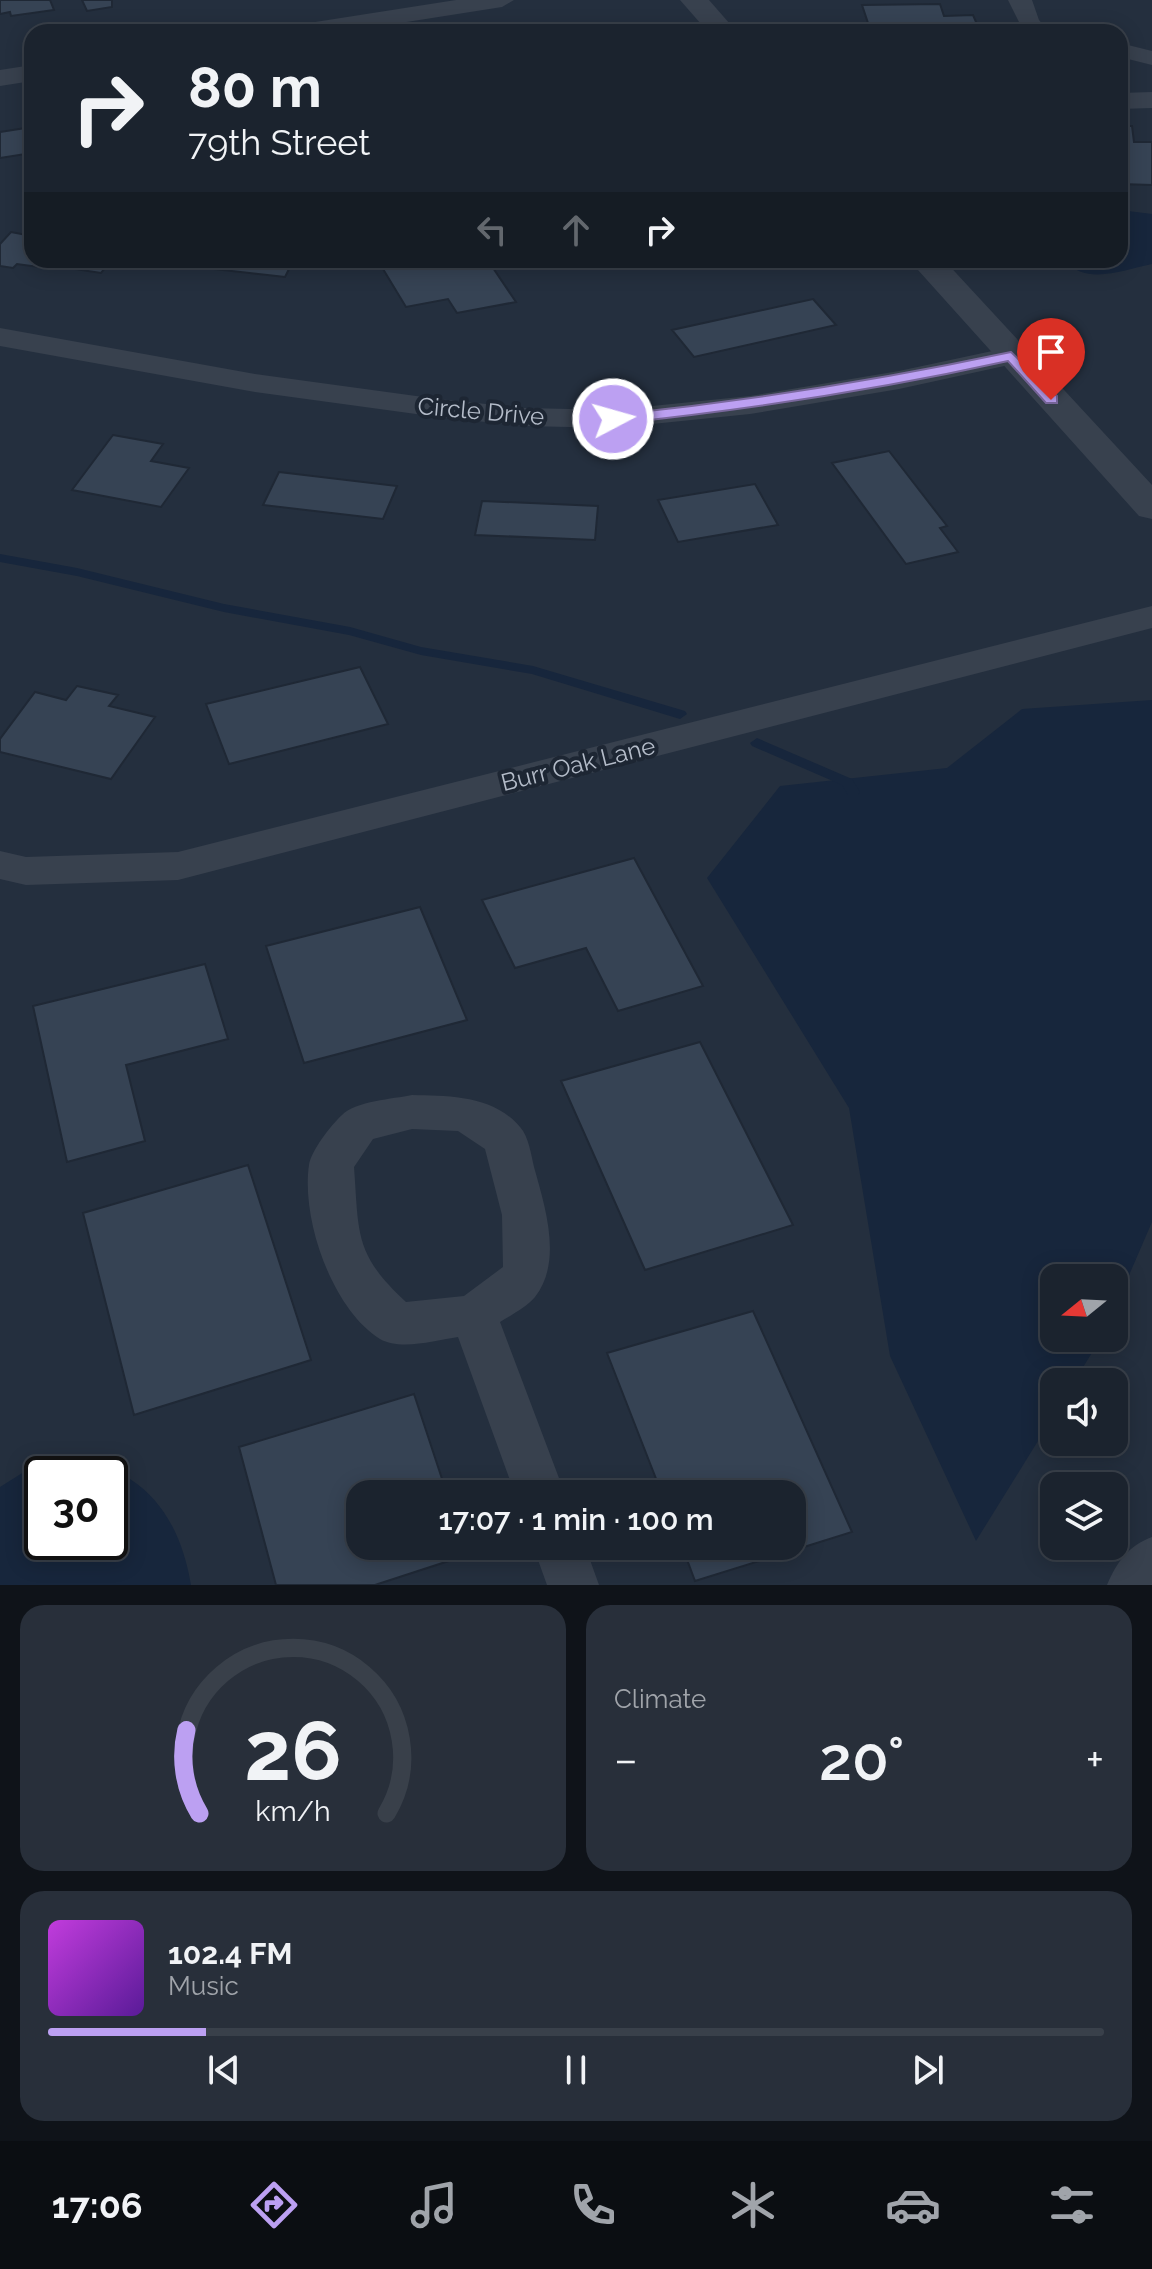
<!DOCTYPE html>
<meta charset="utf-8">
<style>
body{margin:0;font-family:Raleway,sans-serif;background:#282f3a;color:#f1f3f6;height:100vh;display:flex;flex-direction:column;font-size:30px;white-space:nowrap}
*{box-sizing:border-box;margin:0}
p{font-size:26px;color:#a0a4aa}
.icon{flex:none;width:44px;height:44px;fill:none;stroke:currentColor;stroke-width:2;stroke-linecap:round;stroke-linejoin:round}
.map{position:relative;height:1585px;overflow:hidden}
.sheet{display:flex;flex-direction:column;gap:20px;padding:20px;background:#0f1319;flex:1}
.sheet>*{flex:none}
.banner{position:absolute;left:24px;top:24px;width:1104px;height:244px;border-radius:24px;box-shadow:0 4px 20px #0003,0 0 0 2px #39404a;background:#1b232e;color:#f1f3f6;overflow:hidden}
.needle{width:52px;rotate:252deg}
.buttons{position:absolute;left:1040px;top:1264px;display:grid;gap:16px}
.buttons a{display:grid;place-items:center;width:88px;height:88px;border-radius:16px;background:#1b232e;box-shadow:0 4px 20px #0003,0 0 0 2px #39404a;font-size:40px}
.speed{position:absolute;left:24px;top:1456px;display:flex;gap:16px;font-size:40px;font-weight:700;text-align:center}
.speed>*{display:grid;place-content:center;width:104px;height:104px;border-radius:50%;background:#1b232e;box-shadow:0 4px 20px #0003,0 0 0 2px #39404a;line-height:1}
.speed .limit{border:4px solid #111;border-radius:12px;background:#fff;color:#111}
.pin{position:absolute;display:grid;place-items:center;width:68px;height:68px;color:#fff;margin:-82px -34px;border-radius:50% 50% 50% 0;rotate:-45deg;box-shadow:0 0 8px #0007}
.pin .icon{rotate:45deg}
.me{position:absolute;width:88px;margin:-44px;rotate:84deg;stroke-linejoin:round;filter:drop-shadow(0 0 6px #0008)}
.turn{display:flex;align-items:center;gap:28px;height:168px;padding:0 32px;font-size:36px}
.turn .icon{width:104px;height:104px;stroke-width:2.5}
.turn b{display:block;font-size:56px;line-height:68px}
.lanes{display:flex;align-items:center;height:76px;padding:0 32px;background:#0003;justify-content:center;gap:40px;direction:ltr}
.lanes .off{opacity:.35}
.big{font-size:60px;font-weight:600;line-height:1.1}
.sheet .tile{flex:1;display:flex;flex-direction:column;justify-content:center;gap:12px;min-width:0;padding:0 28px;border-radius:24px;background:#282f3a}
.sheet .dial{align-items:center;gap:0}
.dial svg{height:208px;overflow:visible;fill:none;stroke:#39404a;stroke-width:7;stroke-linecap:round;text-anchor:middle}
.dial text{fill:#f1f3f6;stroke:none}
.song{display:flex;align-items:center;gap:24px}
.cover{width:96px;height:96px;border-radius:12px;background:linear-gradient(135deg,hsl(290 70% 55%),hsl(270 70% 35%))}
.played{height:8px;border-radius:4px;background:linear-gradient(90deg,#bca0f2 15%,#39404a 15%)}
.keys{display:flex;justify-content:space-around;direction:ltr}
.heat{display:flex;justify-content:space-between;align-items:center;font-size:44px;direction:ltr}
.sheet .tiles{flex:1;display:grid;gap:20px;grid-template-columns:1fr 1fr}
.tile:last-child{grid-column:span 2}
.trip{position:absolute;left:346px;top:1480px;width:460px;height:80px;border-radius:24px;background:#1b232e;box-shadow:0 4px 20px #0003,0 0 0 2px #39404a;font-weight:600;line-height:80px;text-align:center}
.tabs{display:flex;height:128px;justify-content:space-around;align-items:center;background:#0b0e12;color:#a0a4aa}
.tabs .icon{width:56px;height:56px}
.tabs .selected{color:#bca0f2}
.tabs b{font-size:36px;color:#f1f3f6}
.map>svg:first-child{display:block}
.water{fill:#17263c;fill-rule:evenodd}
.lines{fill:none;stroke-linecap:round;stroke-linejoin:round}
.stream{fill:#17263c;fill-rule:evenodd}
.building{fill:#364354;stroke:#1f2835;stroke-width:2}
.minor{fill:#38414e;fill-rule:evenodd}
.tertiary{fill:#38414e;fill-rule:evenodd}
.route{fill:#bca0f2;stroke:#7a689d;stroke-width:2}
.labels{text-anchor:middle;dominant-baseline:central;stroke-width:8;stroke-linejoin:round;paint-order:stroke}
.street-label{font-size:24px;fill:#b4bcc9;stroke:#1d2633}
</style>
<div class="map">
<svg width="1152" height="1585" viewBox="0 0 1152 1585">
<rect width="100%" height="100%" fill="#242f3e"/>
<!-- water -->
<path class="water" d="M1120 210 1152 214V264C1123 270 1086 286 1064 260H1120Z
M1152 700V1222L1114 1310V1278H1054V1338H1101L1074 1382H1054V1415L976 1541 890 1356 849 1108 707 878 780 786 947 768 1022 709Z
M69 1461C87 1466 114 1469 130 1479 167 1503 184 1543 191 1585H0V1487L35 1465ZM42 1474H110V1542H42Z"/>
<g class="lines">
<!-- stream -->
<path class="stream" d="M0 554 77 568 224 604 350 627 421 647 533 666 685 711 687 714 680 719 532 674 421 655 349 635 224 612 77 576 0 562Z
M757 738 852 779 860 792 858 795H848L842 785 752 746 750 743Z"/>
</g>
<!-- building -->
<path class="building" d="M0 0H50L54 10 11 16 10 12 0 14Z
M82 0H112V7L87 11Z
M940 4 944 16 973 15 980 31 871 32 862 5Z
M1120 126H1132L1134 142H1152V185L1120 184Z
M32 127V153L0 158V132Z
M11 232 32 236V260H112L101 273 49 265 46 268 17 264 13 268 0 266V244Z
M182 260H317L312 269 290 267 285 277 179 265Z
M430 260H444L450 269 489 262 516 302 457 313 448 299 406 307 383 269Z
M640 260H678L679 261 645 267Z
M813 299 836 325 694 357 672 330Z
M113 435 163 444 151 461 189 468 161 507 72 490Z
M889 451 947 526 940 528 958 552 906 564 832 463Z
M279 472 397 486 383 519 263 505Z
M755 484 778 525 678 542 658 500Z
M482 501 598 506 595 540 475 535Z
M360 667 388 724 229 764 206 704Z
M77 686 118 695 109 706 155 717 111 779 0 752V739L35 692 66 700Z
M634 858 703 986 618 1011 586 948 515 968 482 900Z
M420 907 467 1020 304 1063 266 946Z
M205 964 228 1039 126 1065 145 1141 67 1162 33 1006Z
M700 1042 793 1225 645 1270 561 1081Z
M248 1165 311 1360 134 1415 83 1213Z
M753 1311 852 1532 695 1581 682 1546H792V1494H662L607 1353Z
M414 1394 447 1494H360V1546H464L467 1555 375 1585H276L239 1447Z"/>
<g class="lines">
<!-- minor -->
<path class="minor" d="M456 0H514L502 7 343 32H284L296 25Z
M1008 0H1032L1039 20 1049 32H1024Z
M1120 43 1152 51V65L1120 57Z
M32 65V81L0 86V70Z
M1152 92V108L1120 109V93Z
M0 328 255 374 438 399 525 408 613 410 750 396 899 371 1011 347 1022 350 1026 356 1022 362 899 389 750 414 613 428 525 426 438 417 255 392 0 346Z
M1152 606V628L178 880 26 885 0 879V851L26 857 178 852Z
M412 1095C449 1096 493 1095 520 1127 529 1137 531 1155 534 1167 545 1207 563 1261 535 1297 527 1307 511 1315 500 1322L565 1494H515L458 1337C436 1340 401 1351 380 1339 332 1309 301 1219 309 1165 311 1151 331 1125 342 1115 356 1101 393 1099 412 1095ZM412 1129 458 1131 485 1149 502 1215 503 1267 464 1296 406 1302C354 1254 359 1234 354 1167L373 1139Z
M1152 1537V1585H1107C1117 1562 1128 1546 1152 1537Z
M533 1546H585L599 1585H547Z"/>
<!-- tertiary -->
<path class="tertiary" d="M680 0H709L737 32H708Z
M909 260H944L1152 485V519L1139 516Z"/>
</g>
<!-- route -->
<path class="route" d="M1011 352 1057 396V403H1046L1008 361C877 390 746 410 613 424L605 419 613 415C748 401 879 380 1011 352Z"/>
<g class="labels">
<!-- street labels -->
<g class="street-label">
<text transform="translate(481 411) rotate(5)">Circle Drive</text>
<text transform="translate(578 764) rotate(-14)">Burr Oak Lane</text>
</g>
</g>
</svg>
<div class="buttons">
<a><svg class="needle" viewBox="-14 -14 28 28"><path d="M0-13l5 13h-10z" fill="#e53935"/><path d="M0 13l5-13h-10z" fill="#a0a4aa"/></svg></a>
<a><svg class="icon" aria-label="sound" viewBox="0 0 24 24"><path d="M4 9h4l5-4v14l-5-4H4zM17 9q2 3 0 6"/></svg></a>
<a><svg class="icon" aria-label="layers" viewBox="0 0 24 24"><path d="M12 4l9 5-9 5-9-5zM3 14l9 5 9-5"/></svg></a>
</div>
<div class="speed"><div class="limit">30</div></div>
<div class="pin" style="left:1051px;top:400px;background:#d93025"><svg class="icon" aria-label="arrive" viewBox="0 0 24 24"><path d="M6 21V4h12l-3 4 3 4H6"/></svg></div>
<svg class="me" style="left:613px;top:419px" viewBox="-20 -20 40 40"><circle r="17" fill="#bca0f2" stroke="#fff" stroke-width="3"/><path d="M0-11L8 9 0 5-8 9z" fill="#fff"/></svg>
<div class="trip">17:07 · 1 min · 100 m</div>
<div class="banner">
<div class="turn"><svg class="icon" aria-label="right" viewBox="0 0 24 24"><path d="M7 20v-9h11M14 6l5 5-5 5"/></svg><div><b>80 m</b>79th Street</div></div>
<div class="lanes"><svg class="icon off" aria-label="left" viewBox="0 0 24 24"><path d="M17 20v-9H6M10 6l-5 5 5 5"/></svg><svg class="icon off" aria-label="ahead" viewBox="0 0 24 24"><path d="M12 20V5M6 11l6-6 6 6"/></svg><svg class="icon" aria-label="right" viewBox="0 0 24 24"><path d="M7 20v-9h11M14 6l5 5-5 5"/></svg></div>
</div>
</div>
<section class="sheet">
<div class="tiles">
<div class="tile dial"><svg viewBox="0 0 100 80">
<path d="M14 69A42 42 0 1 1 86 69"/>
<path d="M14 69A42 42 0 0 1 9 37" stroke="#bca0f2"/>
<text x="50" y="56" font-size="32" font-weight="700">26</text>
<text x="50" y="72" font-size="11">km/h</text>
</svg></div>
<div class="tile"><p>Climate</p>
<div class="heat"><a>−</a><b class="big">20°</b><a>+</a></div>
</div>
<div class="tile">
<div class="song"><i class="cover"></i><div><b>102.4 FM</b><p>Music</p></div></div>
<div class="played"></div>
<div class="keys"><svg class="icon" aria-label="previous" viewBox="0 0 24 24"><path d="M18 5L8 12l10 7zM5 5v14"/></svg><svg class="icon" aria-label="pause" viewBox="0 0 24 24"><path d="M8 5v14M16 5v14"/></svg><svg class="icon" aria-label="next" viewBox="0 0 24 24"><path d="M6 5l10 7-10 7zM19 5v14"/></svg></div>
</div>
</div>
</section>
<nav class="tabs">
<b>17:06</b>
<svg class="icon selected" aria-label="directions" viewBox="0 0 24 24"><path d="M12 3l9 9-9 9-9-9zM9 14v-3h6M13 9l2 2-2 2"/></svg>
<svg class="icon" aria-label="music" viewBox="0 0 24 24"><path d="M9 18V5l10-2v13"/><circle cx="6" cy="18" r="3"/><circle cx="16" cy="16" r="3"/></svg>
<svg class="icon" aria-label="phone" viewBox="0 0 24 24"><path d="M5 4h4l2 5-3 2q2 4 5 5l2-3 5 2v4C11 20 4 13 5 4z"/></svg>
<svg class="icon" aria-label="climate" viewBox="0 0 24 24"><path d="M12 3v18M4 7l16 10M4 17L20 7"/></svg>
<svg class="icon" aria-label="car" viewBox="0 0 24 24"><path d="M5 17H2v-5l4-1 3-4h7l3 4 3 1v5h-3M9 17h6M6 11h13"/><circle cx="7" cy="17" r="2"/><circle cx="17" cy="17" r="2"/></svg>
<svg class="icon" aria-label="filters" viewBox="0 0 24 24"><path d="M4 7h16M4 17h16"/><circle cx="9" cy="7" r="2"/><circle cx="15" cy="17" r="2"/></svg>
</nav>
